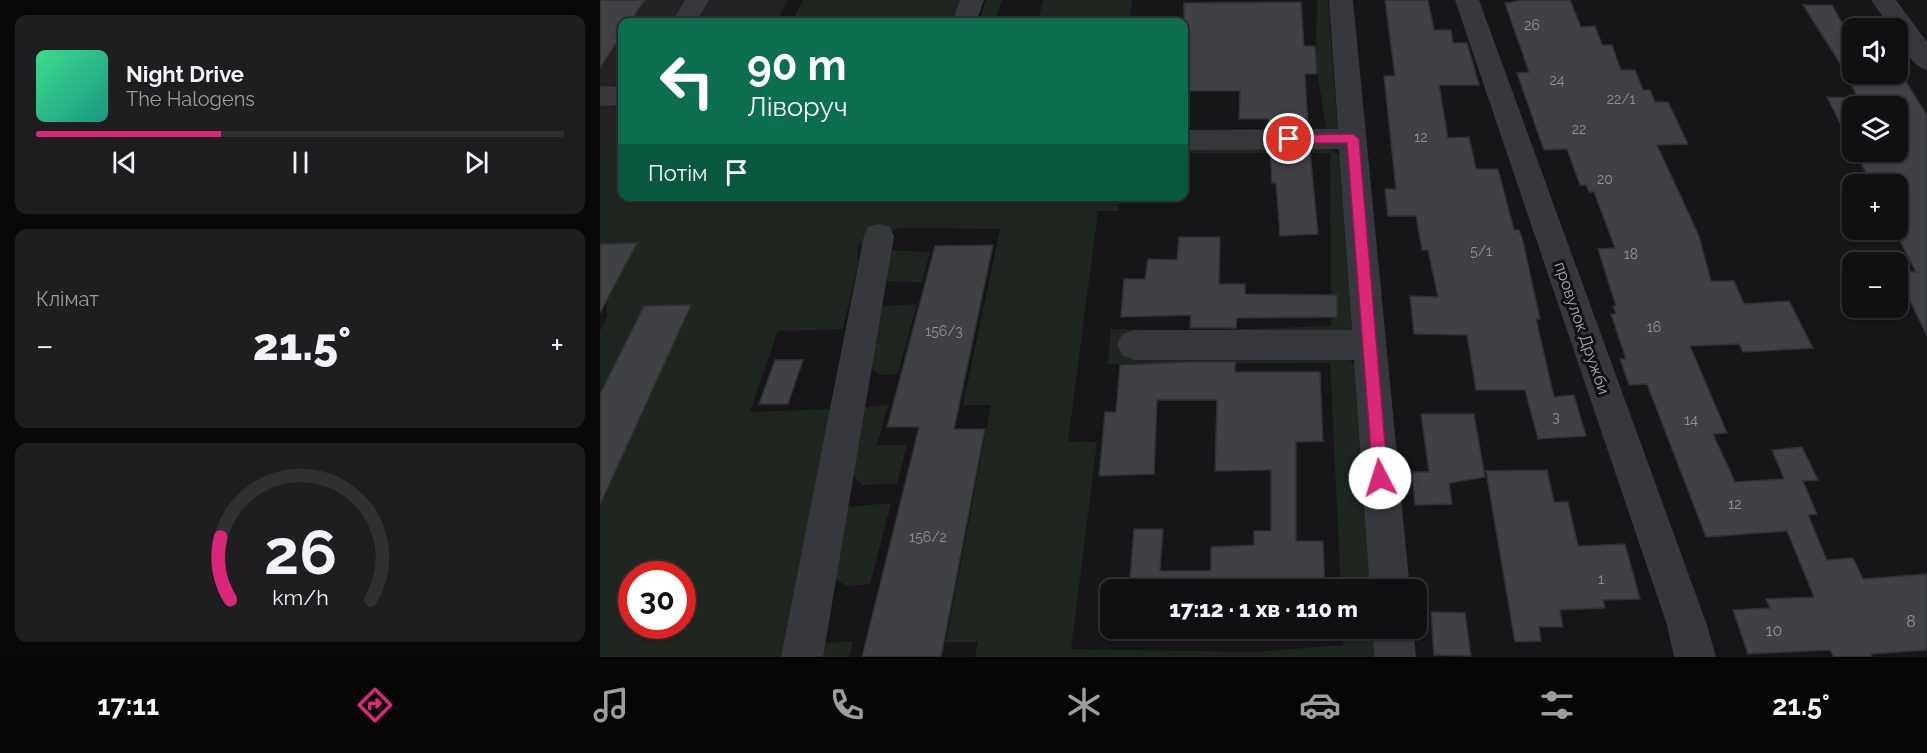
<!DOCTYPE html>
<html lang="uk">
<meta charset="utf-8">
<style>
body{margin:0;font-family:Raleway,sans-serif;background:#1e1e20;color:#f1f3f6;height:100vh;display:flex;flex-direction:column;font-size:22px;white-space:nowrap}
*{box-sizing:border-box;margin:0}
p{font-size:20px;color:#9c9d9f}
.icon{flex:none;width:33px;height:33px;fill:none;stroke:currentColor;stroke-width:2;stroke-linecap:round;stroke-linejoin:round}
.map{position:relative;flex:1;overflow:hidden}
.side{display:flex;flex-direction:column;gap:15px;padding:15px;background:#09090a;width:600px}
.side>*{flex:none}
.top-card{position:absolute;left:18px;top:18px;width:570px;height:183px;border-radius:12px;box-shadow:0 2px 4px #0004,0 0 0 2px #303032;background:#0b6e4f;color:#fff;overflow:hidden}
.fabs{position:absolute;left:1242px;top:18px;display:grid;gap:12px}
.fabs a{display:grid;place-items:center;width:66px;height:66px;border-radius:12px;background:#101012;box-shadow:0 2px 4px #0004,0 0 0 2px #303032;font-size:30px}
.speed{position:absolute;left:18px;top:561px;display:flex;gap:12px;font-size:30px;font-weight:700;text-align:center}
.speed>*{display:grid;place-content:center;width:78px;height:78px;border-radius:50%;background:#101012;box-shadow:0 2px 4px #0004,0 0 0 2px #303032;line-height:1}
.speed .limit{border:9px solid #d22;background:#fff;color:#111}
.pin{position:absolute;display:grid;place-items:center;width:51px;height:51px;color:#fff;margin:-26px;border:3px solid #fff;border-radius:50%;box-shadow:0 2px 6px #0007}
.me{position:absolute;width:66px;margin:-33px;rotate:355deg;stroke-linejoin:round;filter:drop-shadow(0 0 4px #0008)}
.turn{display:flex;align-items:center;gap:21px;height:126px;padding:0 30px;font-size:27px}
.turn .icon{width:78px;height:78px;stroke-width:2.5}
.turn b{display:block;font-size:42px;line-height:51px}
.then{display:flex;align-items:center;height:57px;padding:0 30px;background:#0003;gap:12px;font-size:22px}
.big{font-size:45px;font-weight:800;line-height:1.1}
.side .card{flex:1;display:flex;flex-direction:column;justify-content:center;gap:9px;min-width:0;padding:0 21px;border-radius:12px;background:#1e1e20}
.side .dial{align-items:center;gap:0}
.dial svg{height:156px;overflow:visible;fill:none;stroke:#303032;stroke-width:7;stroke-linecap:round;text-anchor:middle}
.dial text{fill:#f1f3f6;stroke:none}
.song{display:flex;align-items:center;gap:18px}
.cover{width:72px;height:72px;border-radius:9px;background:linear-gradient(135deg,hsl(150 70% 55%),hsl(170 70% 35%))}
.played{height:6px;border-radius:3px;background:linear-gradient(90deg,#db2777 35%,#303032 35%)}
.keys{display:flex;justify-content:space-around;direction:ltr}
.heat{display:flex;justify-content:space-between;align-items:center;font-size:33px;direction:ltr}
.trip{position:absolute;left:500px;top:579px;width:327px;height:60px;border-radius:12px;background:#101012;box-shadow:0 2px 4px #0004,0 0 0 2px #303032;font-weight:800;line-height:60px;text-align:center}
.menu{display:flex;height:96px;justify-content:space-around;align-items:center;background:#060607;color:#9c9d9f}
.menu .icon{width:42px;height:42px}
.menu .active{color:#db2777}
.menu b{font-size:27px;color:#f1f3f6}
main{display:flex;flex:1;min-height:0}
.map>svg:first-child{display:block}
.built{fill:#222225}
.green{fill:#1e261f;fill-rule:evenodd}
.building{fill:#404145;stroke:#303034;stroke-width:1.5}
.lines{fill:none;stroke-linecap:round;stroke-linejoin:round}
.minor{fill:#37383d;fill-rule:evenodd}
.route{fill:#db2777;stroke:#8e194d;stroke-width:1.5}
.labels{text-anchor:middle;dominant-baseline:central;stroke-width:6;stroke-linejoin:round;paint-order:stroke}
.number-label{font-size:14px;fill:#8e929b}
.street-label{font-size:16px;fill:#a8adb8;stroke:#111113}
.near-number-label{font-size:16px;fill:#8e929b}
</style>
<main>
<section class="side">
<div class="card">
<div class="song"><i class="cover"></i><div><b>Night Drive</b><p>The Halogens</p></div></div>
<div class="played"></div>
<div class="keys"><svg class="icon" aria-label="previous" viewBox="0 0 24 24"><path d="M18 5L8 12l10 7zM5 5v14"/></svg><svg class="icon" aria-label="pause" viewBox="0 0 24 24"><path d="M8 5v14M16 5v14"/></svg><svg class="icon" aria-label="next" viewBox="0 0 24 24"><path d="M6 5l10 7-10 7zM19 5v14"/></svg></div>
</div>
<div class="card"><p>Клімат</p>
<div class="heat"><a>−</a><b class="big">21.5°</b><a>+</a></div>
</div>
<div class="card dial"><svg viewBox="0 0 100 80">
<path d="M14 69A42 42 0 1 1 86 69"/>
<path d="M14 69A42 42 0 0 1 9 37" stroke="#db2777"/>
<text x="50" y="56" font-size="32" font-weight="700">26</text>
<text x="50" y="72" font-size="11">km/h</text>
</svg></div>
</section>
<div class="map">
<svg width="1327" height="657" viewBox="0 0 1327 657">
<rect width="100%" height="100%" fill="#161618"/>
<!-- built -->
<path class="built" d="M0 0H188L176 22H22V137H0Z"/>
<!-- green -->
<path class="green" d="M203 0H365L358 22H192Z
M386 0H402L395 22H379Z
M443 0H532L529 22H438Z
M542 0H728L738 137H584V132L727 133 716 65 717 0Z
M0 137H22V196L517 197 519 211H498L468 441 497 442 471 649 654 652 743 645V629L774 628 776 657H375L378 642H346L391 405H363L400 229 299 228 257 246 258 263 243 329 178 331 150 412 231 409 181 657H0V505L91 305 44 306 0 394V331L7 317 6 305H0V291H12L36 244H0ZM32 574H82V626H32Z
M726 146 740 156 752 332H530L527 358 743 356 757 365 771 589H741L730 363 508 364 511 329 590 331 731 326 730 153H584V149Z
M286 250 330 252 322 282 275 281Z
M317 304 298 374 280 375 261 359 268 307Z
M288 405 277 445H307L297 484 262 485 242 463 252 409Z
M291 503 270 584 247 586 225 573 236 508Z
M253 641 249 657H208L210 644Z"/>
<!-- building -->
<path class="building" d="M0 0H45L30 22H22V34L0 68Z
M785 0H828L834 30H851L853 43H867L879 85H839L848 138 869 137 876 169H898L914 230H919L923 241 940 319H936L954 397 974 395 986 436 938 439 925 390H876L867 335 814 334 810 296 838 297 828 250H822L816 216H788L785 189H796L784 76H795Z
M923 0H970L981 27 995 26 1002 45H1012L1021 70H1035L1043 90H1050L1055 102H1068L1088 144 1057 145 1099 236 1111 281H1134L1144 304 1189 301 1213 348 1143 352 1139 344 1090 346 1127 433 1113 434 1135 482 1184 479 1172 450 1202 447 1218 480 1203 481 1217 514 1208 515 1227 560 1253 558 1263 579 1327 574V650L1271 654 1272 657H1234L1230 650 1148 654 1133 610 1170 608 1166 599 1214 597 1187 531 1106 537 1047 384 1029 385 1020 359H1026L1011 314H1016L1013 306H1016L998 249 1015 248 994 192H989L986 185H980L967 149 944 150 917 73 929 72 905 3Z
M701 2 704 46H715L717 74H705L708 127H669L668 119H639L640 91H584V3Z
M1203 5H1232L1252 41V74L1302 75 1327 115V336L1298 276V271L1316 272 1298 237V184H1272L1255 152H1298V106H1252V147L1227 97 1258 98 1238 60Z
M710 151 718 234 680 236 676 183H672L670 152Z
M579 237H620L619 284H645V294L737 295V317L637 318 636 328H590L591 315 521 317 524 279H545L548 259 577 260Z
M37 243 0 313V244Z
M393 245 354 429H385L341 657H262L319 427H287L335 246Z
M91 305 0 505V394L44 306Z
M175 360H203L188 404H159Z
M589 362H635V372H720L723 441 696 442V541H723L725 590H529L534 529H563L560 571H611V547L654 545V531H671V470L615 471 617 400H557L554 474 499 476 505 412H516L520 365Z
M821 414H874L885 477 849 483 852 504 815 505 812 472H829Z
M947 470 954 502H968L978 546 1025 544 1040 599 1003 600 1005 608 960 610 963 627H939L941 641 915 642 886 471Z
M831 612 865 613 871 656 834 655Z
M549 628H656V633L549 634Z"/>
<g class="lines">
<!-- minor -->
<path class="minor" d="M85 0H109L96 22H72Z
M360 0H384L376 22H352Z
M729 0H753L810 590H770L754 360H534L522 355 517 345 522 335 534 330H752L739 149 584 150V130L738 129Z
M855 0H879L1107 625 1116 657H1074L1067 625Z
M1271 0H1296L1327 42V70C1312 66 1298 44 1298 28H1291Z
M0 86 22 87V105L0 106Z
M279 224 290 227 294 236 223 657H181L264 236 268 227Z
M773 628H813L816 657H774Z"/>
</g>
<!-- route -->
<path class="route" d="M753 134 759 139 788 478 786 483 780 486 775 483 773 478 747 143H689L684 139 689 135Z"/>
<g class="labels">
<!-- number labels -->
<g class="number-label">
<text x="932" y="25">26</text>
<text x="957" y="80">24</text>
<text x="1021" y="99">22/1</text>
<text x="979" y="129">22</text>
<text x="821" y="137">12</text>
<text x="1005" y="179">20</text>
<text x="881" y="251">5/1</text>
<text x="1031" y="254">18</text>
<text x="1054" y="327">16</text>
<text x="344" y="331">156/3</text>
<text x="956" y="417">3</text>
<text x="1091" y="420">14</text>
<text x="1135" y="504">12</text>
<text x="328" y="537">156/2</text>
<text x="1001" y="579">1</text>
</g>
<!-- street labels -->
<g class="street-label">
<text transform="translate(982 328) rotate(71)">провулок Дружби</text>
</g>
<!-- near-number labels -->
<g class="near-number-label">
<text x="1311" y="621">8</text>
<text x="1174" y="630">10</text>
</g>
</g>
</svg>
<div class="fabs">
<a><svg class="icon" aria-label="sound" viewBox="0 0 24 24"><path d="M4 9h4l5-4v14l-5-4H4zM17 9q2 3 0 6"/></svg></a>
<a><svg class="icon" aria-label="layers" viewBox="0 0 24 24"><path d="M12 4l9 5-9 5-9-5zM3 14l9 5 9-5"/></svg></a>
<a>+</a>
<a>−</a>
</div>
<div class="speed"><div class="limit">30</div></div>
<div class="pin" style="left:689px;top:139px;background:#d93025"><svg class="icon" aria-label="arrive" viewBox="0 0 24 24"><path d="M6 21V4h12l-3 4 3 4H6"/></svg></div>
<svg class="me" style="left:780px;top:478px" viewBox="-20 -20 40 40"><circle r="19" fill="#fff"/><path d="M0-13L10 11 0 6-10 11z" fill="#db2777"/></svg>
<div class="trip">17:12 · 1 хв · 110 m</div>
<div class="top-card">
<div class="turn"><svg class="icon" aria-label="left" viewBox="0 0 24 24"><path d="M17 20v-9H6M10 6l-5 5 5 5"/></svg><div><b>90 m</b>Ліворуч</div></div>
<div class="then">Потім<svg class="icon" aria-label="arrive" viewBox="0 0 24 24"><path d="M6 21V4h12l-3 4 3 4H6"/></svg></div>
</div>
</div>
</main>
<nav class="menu">
<b>17:11</b>
<svg class="icon active" aria-label="directions" viewBox="0 0 24 24"><path d="M12 3l9 9-9 9-9-9zM9 14v-3h6M13 9l2 2-2 2"/></svg>
<svg class="icon" aria-label="music" viewBox="0 0 24 24"><path d="M9 18V5l10-2v13"/><circle cx="6" cy="18" r="3"/><circle cx="16" cy="16" r="3"/></svg>
<svg class="icon" aria-label="phone" viewBox="0 0 24 24"><path d="M5 4h4l2 5-3 2q2 4 5 5l2-3 5 2v4C11 20 4 13 5 4z"/></svg>
<svg class="icon" aria-label="climate" viewBox="0 0 24 24"><path d="M12 3v18M4 7l16 10M4 17L20 7"/></svg>
<svg class="icon" aria-label="car" viewBox="0 0 24 24"><path d="M5 17H2v-5l4-1 3-4h7l3 4 3 1v5h-3M9 17h6M6 11h13"/><circle cx="7" cy="17" r="2"/><circle cx="17" cy="17" r="2"/></svg>
<svg class="icon" aria-label="filters" viewBox="0 0 24 24"><path d="M4 7h16M4 17h16"/><circle cx="9" cy="7" r="2"/><circle cx="15" cy="17" r="2"/></svg>
<b>21.5°</b>
</nav>
